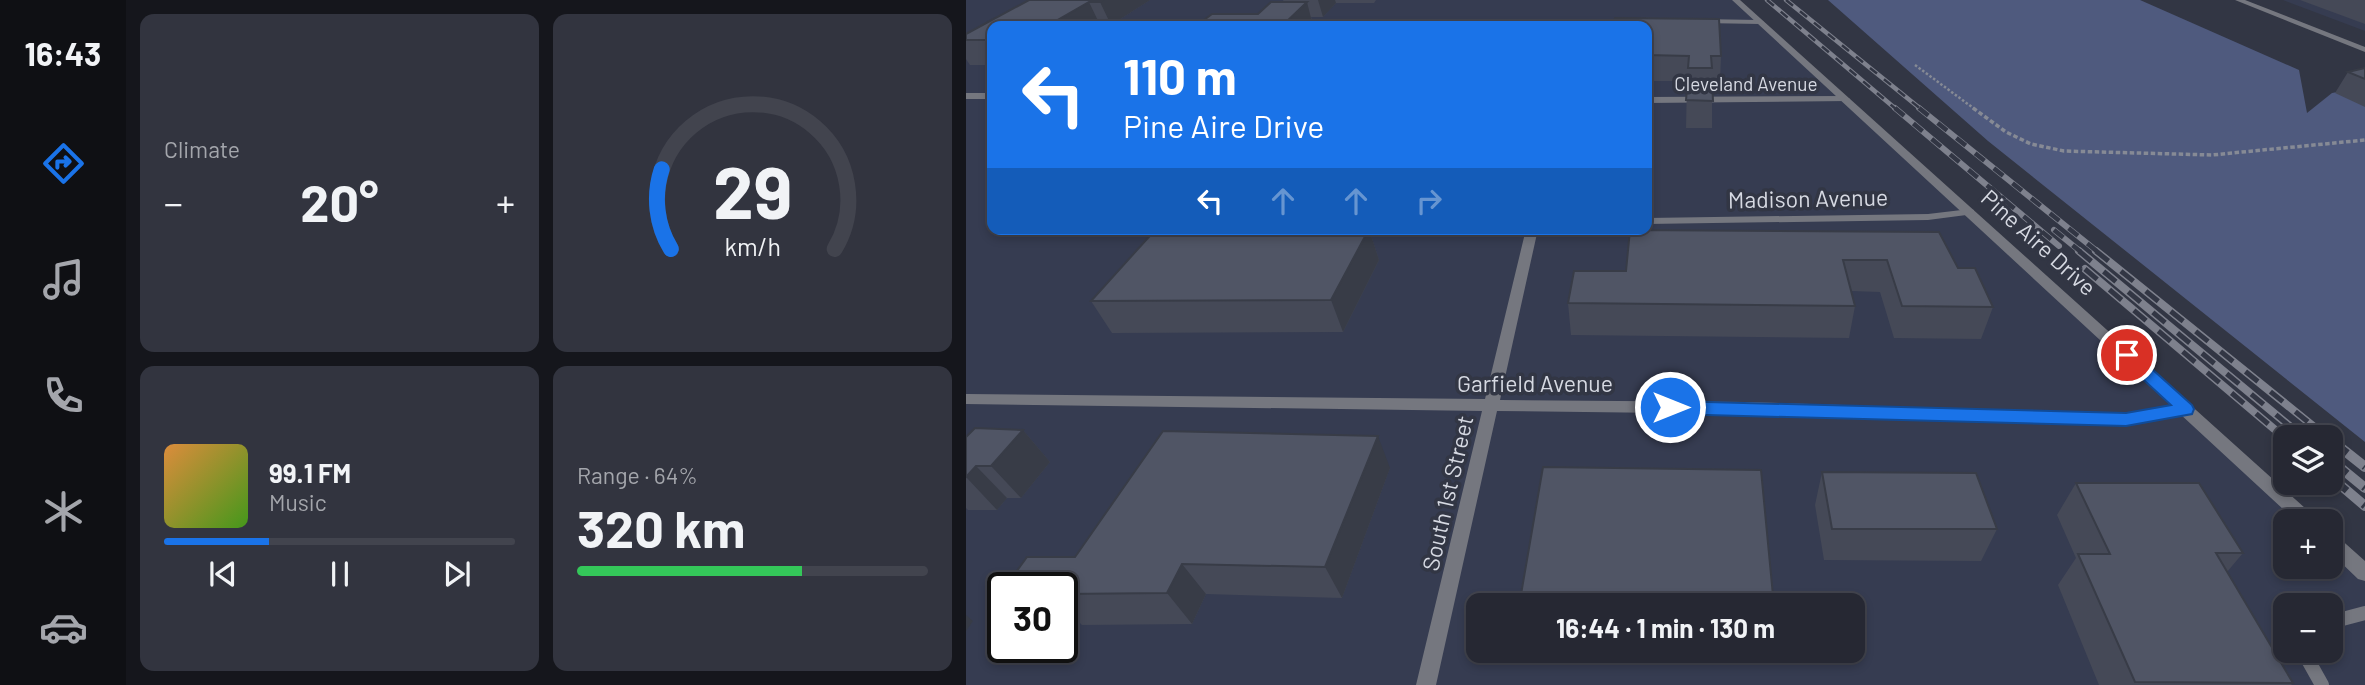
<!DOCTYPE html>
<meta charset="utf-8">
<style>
body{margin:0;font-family:Barlow,sans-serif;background:#32343f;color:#f1f3f6;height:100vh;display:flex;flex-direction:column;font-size:26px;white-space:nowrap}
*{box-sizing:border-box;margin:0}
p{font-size:23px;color:#a4a6ac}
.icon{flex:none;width:38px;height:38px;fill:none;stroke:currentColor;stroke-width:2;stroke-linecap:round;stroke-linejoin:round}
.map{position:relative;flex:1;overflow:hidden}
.side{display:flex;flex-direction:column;gap:14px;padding:14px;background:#15161c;width:840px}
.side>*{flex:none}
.hud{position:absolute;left:21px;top:21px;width:665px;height:214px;border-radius:14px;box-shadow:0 4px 10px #0003,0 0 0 2px #42444e;background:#1a73e8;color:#fff;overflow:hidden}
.buttons{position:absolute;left:1307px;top:425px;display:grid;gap:14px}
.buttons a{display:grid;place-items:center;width:70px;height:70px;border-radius:14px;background:#262833;box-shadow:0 4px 10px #0003,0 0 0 2px #42444e;font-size:35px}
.speed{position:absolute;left:21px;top:572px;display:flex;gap:14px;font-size:35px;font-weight:700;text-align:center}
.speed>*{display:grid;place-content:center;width:91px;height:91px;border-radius:50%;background:#262833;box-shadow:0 4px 10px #0003,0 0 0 2px #42444e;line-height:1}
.speed .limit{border:4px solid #111;border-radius:10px;background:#fff;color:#111}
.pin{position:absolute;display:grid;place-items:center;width:60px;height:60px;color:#fff;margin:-30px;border:4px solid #fff;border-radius:50%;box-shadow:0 2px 7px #0007}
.me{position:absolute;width:77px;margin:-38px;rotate:90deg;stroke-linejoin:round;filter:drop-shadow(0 0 5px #0008)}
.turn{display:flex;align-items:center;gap:24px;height:147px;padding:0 21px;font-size:32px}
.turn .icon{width:91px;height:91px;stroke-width:2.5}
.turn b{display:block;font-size:49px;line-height:60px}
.lanes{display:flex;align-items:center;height:66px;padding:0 21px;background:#0003;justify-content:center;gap:35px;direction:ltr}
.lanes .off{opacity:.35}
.big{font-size:52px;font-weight:700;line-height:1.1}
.side .tile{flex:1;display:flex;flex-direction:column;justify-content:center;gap:10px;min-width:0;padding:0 24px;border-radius:14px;background:#32343f}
.side .dial{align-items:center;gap:0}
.dial svg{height:182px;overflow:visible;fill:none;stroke:#42444e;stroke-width:7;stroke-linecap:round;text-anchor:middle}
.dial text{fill:#f1f3f6;stroke:none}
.song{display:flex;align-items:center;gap:21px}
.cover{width:84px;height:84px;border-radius:10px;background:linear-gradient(135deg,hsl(30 70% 55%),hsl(100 70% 35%))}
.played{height:7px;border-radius:4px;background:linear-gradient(90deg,#1a73e8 30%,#42444e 30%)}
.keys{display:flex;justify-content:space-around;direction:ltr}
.heat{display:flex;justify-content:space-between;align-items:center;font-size:38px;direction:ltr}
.charge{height:10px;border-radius:5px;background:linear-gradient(90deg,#34c759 64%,#42444e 0)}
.side .tiles{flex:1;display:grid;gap:14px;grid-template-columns:repeat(2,1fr)}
.trip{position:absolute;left:500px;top:593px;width:399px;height:70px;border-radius:14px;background:#262833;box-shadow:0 4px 10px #0003,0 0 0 2px #42444e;font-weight:700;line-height:70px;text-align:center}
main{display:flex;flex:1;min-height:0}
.tabs{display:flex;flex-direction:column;width:126px;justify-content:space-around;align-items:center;background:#0f1014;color:#a4a6ac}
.tabs .icon{width:49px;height:49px}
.tabs .active{color:#1a73e8}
.tabs b{font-size:32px;color:#f1f3f6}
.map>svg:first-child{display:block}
.built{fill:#363c51;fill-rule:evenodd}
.green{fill:#4f5a7e}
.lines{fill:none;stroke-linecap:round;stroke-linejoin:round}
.path-far1{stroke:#868a95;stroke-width:2.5;stroke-dasharray:2.5 2;stroke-linecap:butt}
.path{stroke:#868a95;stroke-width:3.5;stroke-dasharray:4.5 2.5;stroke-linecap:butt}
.service{stroke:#75777f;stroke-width:14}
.minor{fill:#75777f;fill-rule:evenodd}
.tertiary{fill:#75777f;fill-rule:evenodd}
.rail-far3-casing{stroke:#7e818d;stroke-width:4.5}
.rail-far2-casing{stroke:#7e818d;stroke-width:6}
.rail-far1-casing{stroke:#7e818d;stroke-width:8}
.rail-casing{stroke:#7e818d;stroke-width:10}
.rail-far3{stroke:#323644;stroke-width:2.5;stroke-dasharray:9;stroke-linecap:butt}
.rail-far2{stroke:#323644;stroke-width:4.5;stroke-dasharray:12;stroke-linecap:butt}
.rail-far1{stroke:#323644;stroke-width:5;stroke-dasharray:16;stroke-linecap:butt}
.rail{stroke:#323644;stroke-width:7;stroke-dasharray:21;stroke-linecap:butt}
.wall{fill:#454957}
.shaded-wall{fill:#383c47}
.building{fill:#505565;stroke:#383c47;stroke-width:2}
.route{fill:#1a73e8;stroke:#114b97;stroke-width:2}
.labels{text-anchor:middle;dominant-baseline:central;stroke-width:7;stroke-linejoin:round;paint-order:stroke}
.far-street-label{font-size:19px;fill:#d6d9e2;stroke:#323644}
.street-label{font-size:23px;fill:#d6d9e2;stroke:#323644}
</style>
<main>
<nav class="tabs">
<b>16:43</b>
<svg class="icon active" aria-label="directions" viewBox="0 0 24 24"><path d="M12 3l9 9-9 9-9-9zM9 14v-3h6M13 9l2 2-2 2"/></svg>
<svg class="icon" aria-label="music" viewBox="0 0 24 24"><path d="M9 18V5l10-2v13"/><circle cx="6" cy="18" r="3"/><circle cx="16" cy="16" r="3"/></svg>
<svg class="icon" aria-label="phone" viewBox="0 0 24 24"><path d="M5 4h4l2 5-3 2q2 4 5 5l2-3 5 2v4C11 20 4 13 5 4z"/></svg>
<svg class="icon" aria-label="climate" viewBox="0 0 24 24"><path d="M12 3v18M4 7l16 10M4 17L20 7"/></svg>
<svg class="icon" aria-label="car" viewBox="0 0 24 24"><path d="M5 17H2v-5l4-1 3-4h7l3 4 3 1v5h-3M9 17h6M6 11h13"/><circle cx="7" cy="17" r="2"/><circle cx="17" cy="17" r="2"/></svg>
</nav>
<section class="side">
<div class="tiles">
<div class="tile"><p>Climate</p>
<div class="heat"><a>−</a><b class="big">20°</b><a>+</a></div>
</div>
<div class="tile dial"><svg viewBox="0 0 100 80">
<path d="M14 69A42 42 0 1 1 86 69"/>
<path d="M14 69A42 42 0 0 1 10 34" stroke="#1a73e8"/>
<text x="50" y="56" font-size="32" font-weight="700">29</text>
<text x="50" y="72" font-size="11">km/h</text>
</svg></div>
<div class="tile">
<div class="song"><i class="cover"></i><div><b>99.1 FM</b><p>Music</p></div></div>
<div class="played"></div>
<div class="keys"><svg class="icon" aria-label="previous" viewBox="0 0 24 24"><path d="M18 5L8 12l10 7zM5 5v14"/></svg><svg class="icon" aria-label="pause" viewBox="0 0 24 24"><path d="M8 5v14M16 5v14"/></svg><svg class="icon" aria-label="next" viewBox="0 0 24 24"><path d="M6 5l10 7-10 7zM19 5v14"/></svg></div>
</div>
<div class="tile"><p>Range · 64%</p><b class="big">320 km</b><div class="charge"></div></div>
</div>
</section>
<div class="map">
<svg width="1399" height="685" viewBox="0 0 1399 685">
<rect width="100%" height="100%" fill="#323644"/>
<!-- built -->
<path class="built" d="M0 0H770L1343 521 1320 522V567H1365V542L1399 573V685H0ZM26 26H681V229H26ZM37 588H96V648H37ZM513 606H887V651H513ZM1320 606H1365V651H1320Z
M1317 0H1399V31Z"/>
<!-- green -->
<path class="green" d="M862 0H1174L1333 70 1341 113 1366 93 1399 87V442L1022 141Z"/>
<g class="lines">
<!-- path-far1 -->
<path class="path-far1" d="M949 65 1010 110"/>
<!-- path -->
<path class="path" d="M1007 108 1040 132 1065 144 1098 151 1246 155 1399 140"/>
<!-- service -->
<path class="service" d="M1365 622 1399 613
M1337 651 1356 685"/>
<!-- minor -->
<path class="minor" d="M327 19H667L671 21 667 23H327Z
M733 19 794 20 798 22 794 24 736 23H733Z
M0 93H26V99H0Z
M879 96 884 99 882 101 681 103V97Z
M1004 209 1008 210V214L962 220 681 224V218L962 214Z
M560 229H572L534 400 781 402 1160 414 1220 403 1225 405 1228 409 1225 413 1220 415 1160 426 781 414 531 411 470 685H450L516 411 0 404V394L519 399Z"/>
<!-- tertiary -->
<path class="tertiary" d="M766 0H774L1349 517 1352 522H1331Z
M1269 0H1279L1399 47V52Z
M1365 534 1371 536 1399 561V581L1392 579 1365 553Z"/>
<defs>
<path id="rail-far3" d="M801 0 931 110
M820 0 956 110"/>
<path id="rail-far2" d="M929 108 1093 246
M953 108 1132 252
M1088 230 1115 252"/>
<path id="rail-far1" d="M1113 251 1338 438
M1130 251 1362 438
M1119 269 1320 439"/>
<path id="rail" d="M1365 440 1399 467
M1365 460 1399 488
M1365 477 1399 506"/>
</defs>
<!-- rail-far3 casing -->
<use href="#rail-far3" class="rail-far3-casing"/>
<!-- rail-far2 casing -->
<use href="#rail-far2" class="rail-far2-casing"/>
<!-- rail-far1 casing -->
<use href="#rail-far1" class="rail-far1-casing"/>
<!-- rail casing -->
<use href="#rail" class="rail-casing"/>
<!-- rail-far3 -->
<use href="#rail-far3" class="rail-far3"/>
<!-- rail-far2 -->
<use href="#rail-far2" class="rail-far2"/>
<!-- rail-far1 -->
<use href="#rail-far1" class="rail-far1"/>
<!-- rail -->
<use href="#rail" class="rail"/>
</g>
<!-- wall -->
<path class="wall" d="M63 0H184L145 25 26 26V65H4L0 59V34Z
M317 0H410L408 3H370L357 17H345L348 26 292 14 318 2Z
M1334 0H1399V24Z
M681 26 755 56 754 82H746V128H720L721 81H681Z
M1399 68V107L1369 93 1382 72Z
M403 229 413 260 377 332 146 333 125 301Z
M664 230 992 268 1027 307 1015 339 928 338 914 292 885 291 889 306 883 338 605 335 602 303 660 271Z
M57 430 84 462 55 498H41L31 510H2L0 508V437Z
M424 468 376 598 240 594 226 624 116 625 101 610H96V588H54L45 579 109 557Z
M856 472 1031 529 1015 561 858 560 849 505Z
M1110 483 1277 553 1261 572 1327 683 1325 685H1133L1092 585 1110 558 1091 515Z
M557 651H806L804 659 558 654Z"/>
<!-- shaded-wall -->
<path class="shaded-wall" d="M137 0H184L145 25 134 2Z
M352 0H369L370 3 357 17Z
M123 2 134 25 132 26H81Z
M341 2 347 26H316Z
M403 229 413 260 377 332 365 300Z
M57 430 84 462 55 498 25 466Z
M412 436 424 468 376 598 359 567Z
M10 466 41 498 31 510 0 477Z
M216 564 240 594 226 624 201 593Z
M0 615 7 621 0 631Z"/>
<!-- building -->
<path class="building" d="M63 0H137L134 2H123L81 26H26V40H0V34Z
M305 2H341L316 26H230L246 14H292Z
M649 18 753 19 755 56H745L746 68H722L723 56 681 55V26H647Z
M1399 68V79L1382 72Z
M722 79H746L747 101 720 100Z
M190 229H403L365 300 125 301Z
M664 230 973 232 992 268H1009L1027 307 936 306 921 260H877L889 306 602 303 608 271H660Z
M9 428 57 430 25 466H10L0 477V437Z
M197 431 412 436 359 567 216 564 201 593 96 594V588H89L94 579H45L61 557H109Z
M577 467 795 470 808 606H553Z
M856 472 1010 473 1031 529H866Z
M1110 483H1233L1277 553H1250L1327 683 1169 682 1112 554H1144Z"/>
<!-- route -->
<path class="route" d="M1161 350 1167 352 1226 405 1228 409 1226 414 1160 426 704 414 698 412 696 407 698 403 704 401 1160 413 1205 405 1155 359 1153 355Z"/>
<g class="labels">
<!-- far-street labels -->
<g class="far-street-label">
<text x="780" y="83">Cleveland Avenue</text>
</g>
<!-- street labels -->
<g class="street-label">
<text transform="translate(842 198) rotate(-1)">Madison Avenue</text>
<text transform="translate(1073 242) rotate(42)">Pine Aire Drive</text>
<text x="569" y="383">Garfield Avenue</text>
<text transform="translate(481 493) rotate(-77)">South 1st Street</text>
</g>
</g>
</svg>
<div class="buttons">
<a><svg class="icon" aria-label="layers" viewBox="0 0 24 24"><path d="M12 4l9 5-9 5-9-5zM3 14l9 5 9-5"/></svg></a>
<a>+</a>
<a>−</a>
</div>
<div class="speed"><div class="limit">30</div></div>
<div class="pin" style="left:1161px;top:355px;background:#d93025"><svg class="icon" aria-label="arrive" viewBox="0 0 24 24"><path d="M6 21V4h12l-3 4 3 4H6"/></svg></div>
<svg class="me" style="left:704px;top:407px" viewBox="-20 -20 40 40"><circle r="17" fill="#1a73e8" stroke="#fff" stroke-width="3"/><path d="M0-11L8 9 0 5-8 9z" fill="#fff"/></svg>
<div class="trip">16:44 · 1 min · 130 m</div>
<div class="hud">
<div class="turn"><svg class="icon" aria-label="left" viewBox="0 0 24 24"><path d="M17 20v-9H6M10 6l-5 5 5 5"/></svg><div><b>110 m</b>Pine Aire Drive</div></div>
<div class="lanes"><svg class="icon" aria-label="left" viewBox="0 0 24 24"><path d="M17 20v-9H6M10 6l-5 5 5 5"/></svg><svg class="icon off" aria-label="ahead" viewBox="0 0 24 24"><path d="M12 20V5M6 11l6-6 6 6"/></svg><svg class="icon off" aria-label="ahead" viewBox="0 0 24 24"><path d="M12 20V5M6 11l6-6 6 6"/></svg><svg class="icon off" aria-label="right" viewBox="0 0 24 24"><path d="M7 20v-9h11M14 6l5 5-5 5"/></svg></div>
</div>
</div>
</main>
